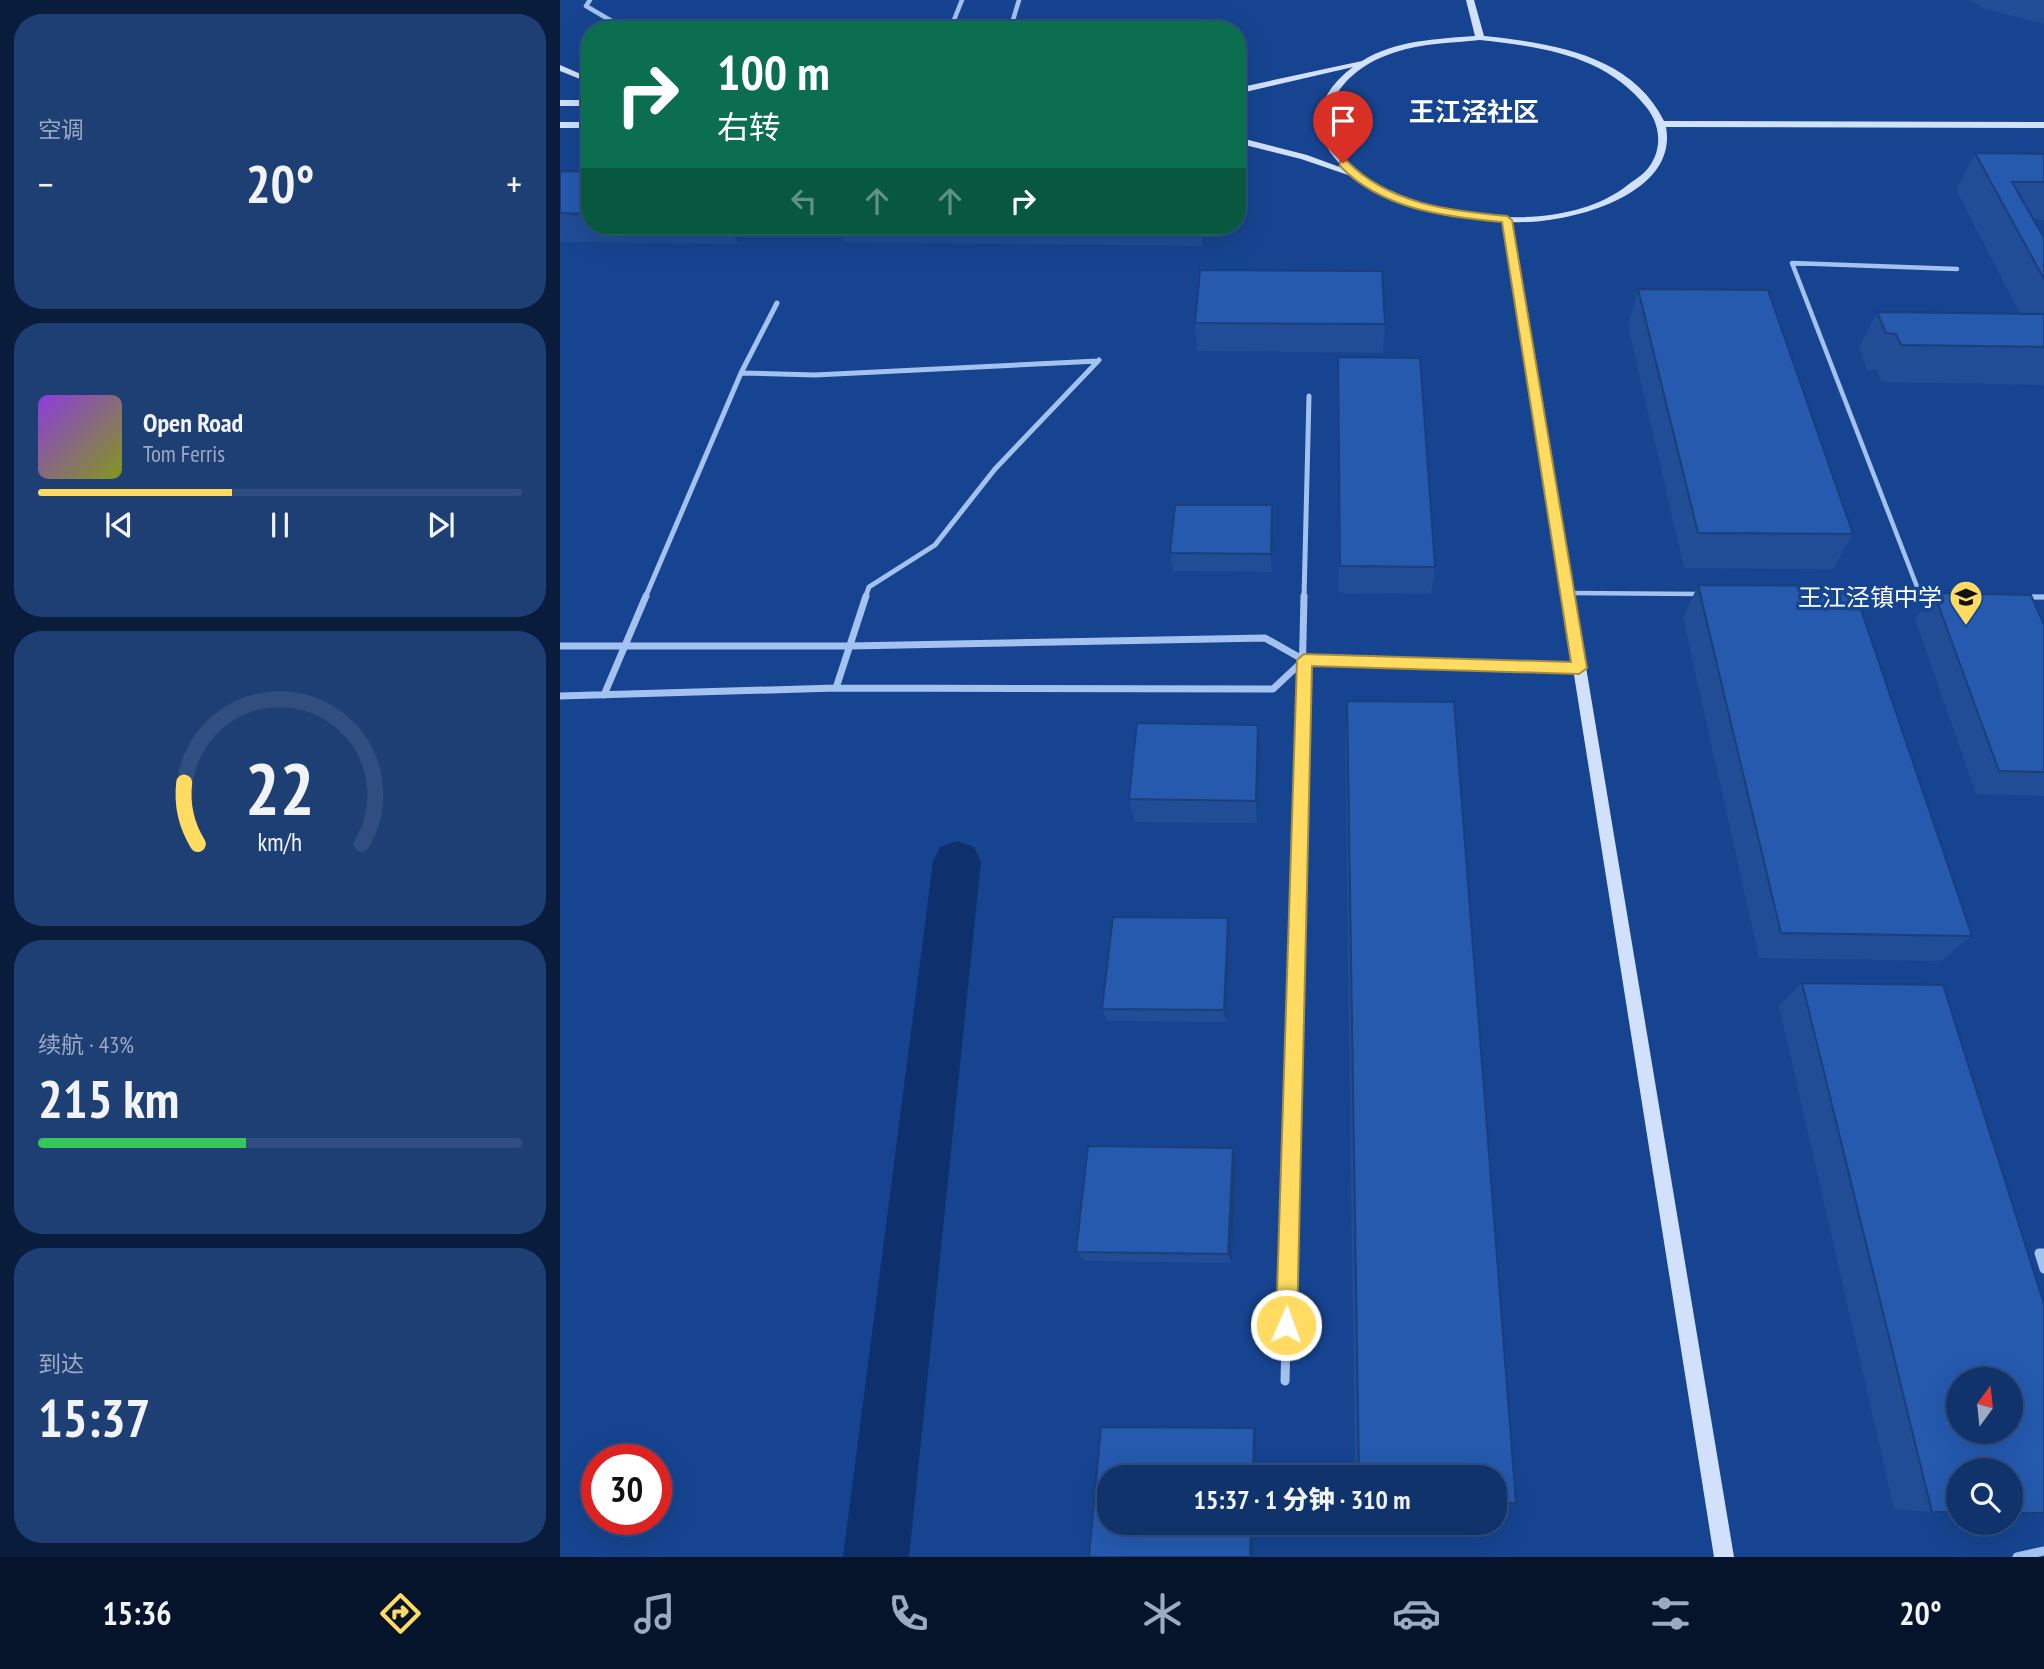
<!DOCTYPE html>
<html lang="zh">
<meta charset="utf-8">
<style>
body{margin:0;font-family:"PT Sans Narrow","Noto Sans SC",sans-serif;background:#1e3f74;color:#f1f3f6;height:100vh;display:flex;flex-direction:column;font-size:26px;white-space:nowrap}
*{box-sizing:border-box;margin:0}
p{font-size:23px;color:#9caac2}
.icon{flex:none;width:38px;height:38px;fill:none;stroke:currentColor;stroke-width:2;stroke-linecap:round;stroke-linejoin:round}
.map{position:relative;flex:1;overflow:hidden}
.side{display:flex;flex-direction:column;gap:14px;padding:14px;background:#091c3b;width:560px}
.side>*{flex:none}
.guide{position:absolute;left:21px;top:21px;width:665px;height:214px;border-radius:28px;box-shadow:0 7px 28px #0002,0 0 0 2px #304e7f;background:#0b6e4f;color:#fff;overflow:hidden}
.needle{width:46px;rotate:15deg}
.fabs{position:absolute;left:1386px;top:1367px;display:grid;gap:14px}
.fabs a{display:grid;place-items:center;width:77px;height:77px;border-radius:50%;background:#10336c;box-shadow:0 7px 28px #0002,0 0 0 2px #304e7f;font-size:35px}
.speed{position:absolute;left:21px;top:1444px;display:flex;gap:14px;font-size:35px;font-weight:700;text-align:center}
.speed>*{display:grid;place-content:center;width:91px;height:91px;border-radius:50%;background:#10336c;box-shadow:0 7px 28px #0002,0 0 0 2px #304e7f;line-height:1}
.speed .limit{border:10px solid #d22;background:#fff;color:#111}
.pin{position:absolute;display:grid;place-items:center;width:60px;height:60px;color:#fff;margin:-72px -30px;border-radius:50% 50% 50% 0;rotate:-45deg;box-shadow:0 0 7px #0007}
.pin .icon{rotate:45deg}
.me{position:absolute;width:77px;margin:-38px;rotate:2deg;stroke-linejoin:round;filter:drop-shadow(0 0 5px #0008)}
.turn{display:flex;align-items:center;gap:24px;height:147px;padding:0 21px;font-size:32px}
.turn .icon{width:91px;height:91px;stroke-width:2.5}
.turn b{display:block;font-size:49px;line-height:60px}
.lanes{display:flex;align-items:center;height:66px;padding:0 21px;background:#0003;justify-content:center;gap:35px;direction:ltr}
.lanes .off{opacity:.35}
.big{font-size:52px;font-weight:800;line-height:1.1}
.side .widget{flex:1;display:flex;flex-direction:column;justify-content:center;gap:10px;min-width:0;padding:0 24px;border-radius:28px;background:#1e3f74}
.side .dial{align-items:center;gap:0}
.dial svg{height:182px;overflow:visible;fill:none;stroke:#304e7f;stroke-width:7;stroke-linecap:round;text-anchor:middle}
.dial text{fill:#f1f3f6;stroke:none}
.song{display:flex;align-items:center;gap:21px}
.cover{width:84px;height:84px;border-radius:10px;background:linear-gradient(135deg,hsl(270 70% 55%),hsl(70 70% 35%))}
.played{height:7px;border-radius:4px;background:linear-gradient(90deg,#ffdb62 40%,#304e7f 40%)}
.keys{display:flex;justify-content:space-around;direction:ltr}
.heat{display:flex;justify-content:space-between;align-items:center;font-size:38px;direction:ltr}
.charge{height:10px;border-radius:5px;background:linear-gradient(90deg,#34c759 43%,#304e7f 0)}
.trip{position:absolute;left:537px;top:1465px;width:410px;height:70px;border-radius:28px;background:#10336c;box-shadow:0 7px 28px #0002,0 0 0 2px #304e7f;font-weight:800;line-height:70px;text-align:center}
.menu{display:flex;height:112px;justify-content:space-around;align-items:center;background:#06142b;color:#9caac2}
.menu .icon{width:49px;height:49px}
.menu .on{color:#ffdb62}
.menu b{font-size:32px;color:#f1f3f6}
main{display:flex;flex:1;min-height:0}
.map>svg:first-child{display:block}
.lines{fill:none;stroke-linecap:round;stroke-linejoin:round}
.canal{fill:#0e316d;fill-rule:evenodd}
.lane-far2{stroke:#a3c2f0;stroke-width:3.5}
.lane-far1{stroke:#a3c2f0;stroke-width:4.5}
.lane{stroke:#a3c2f0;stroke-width:5}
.street-far3{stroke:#a3c2f0;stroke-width:4.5}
.street-far2{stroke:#a3c2f0;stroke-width:5}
.street-far1{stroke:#a3c2f0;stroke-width:7}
.street{stroke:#a3c2f0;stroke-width:9}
.secondary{fill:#d1e1fb;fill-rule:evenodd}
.wall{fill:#204d96}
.shaded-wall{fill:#1a3f7a}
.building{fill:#255aaf;stroke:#1a3f7a;stroke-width:2;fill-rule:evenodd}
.route{fill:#ffdb62;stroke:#a68e40;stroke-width:2}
.labels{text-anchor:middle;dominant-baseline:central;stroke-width:7;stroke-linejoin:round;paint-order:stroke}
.poi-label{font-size:24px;fill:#fff;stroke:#164490;text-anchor:end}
.far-district-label{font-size:26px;font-weight:bold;fill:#fff;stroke:#164490}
</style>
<main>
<section class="side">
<div class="widget"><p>空调</p>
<div class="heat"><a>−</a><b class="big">20°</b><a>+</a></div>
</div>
<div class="widget">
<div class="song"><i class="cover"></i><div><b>Open Road</b><p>Tom Ferris</p></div></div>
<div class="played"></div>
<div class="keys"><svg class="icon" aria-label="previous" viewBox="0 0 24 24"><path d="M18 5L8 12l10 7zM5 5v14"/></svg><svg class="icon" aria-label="pause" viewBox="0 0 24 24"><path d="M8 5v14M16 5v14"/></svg><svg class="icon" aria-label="next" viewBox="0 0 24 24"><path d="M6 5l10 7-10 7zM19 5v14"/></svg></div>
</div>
<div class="widget dial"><svg viewBox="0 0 100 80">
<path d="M14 69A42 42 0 1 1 86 69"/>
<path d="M14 69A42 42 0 0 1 8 42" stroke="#ffdb62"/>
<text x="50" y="56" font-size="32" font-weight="700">22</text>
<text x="50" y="72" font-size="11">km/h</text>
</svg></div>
<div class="widget"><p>续航 · 43%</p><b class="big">215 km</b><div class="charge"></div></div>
<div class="widget"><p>到达</p><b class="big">15:37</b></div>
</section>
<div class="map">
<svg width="1484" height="1557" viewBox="0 0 1484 1557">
<rect width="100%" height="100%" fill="#164490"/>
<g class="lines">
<!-- canal -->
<path class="canal" d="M397 841 414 847 421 862 349 1557H283L373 862 380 847Z"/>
<!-- lane-far2 -->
<path class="lane-far2" d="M1232 264H1266"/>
<!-- lane-far1 -->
<path class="lane-far1" d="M1007 593 1141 594
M1290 596 1375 597
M1361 597 1232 263 1397 269
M1465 597H1484"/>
<!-- lane -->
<path class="lane" d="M1322 596 1375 597
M1465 597H1484"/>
<!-- street-far3 -->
<path class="street-far3" d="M30 0 26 6 67 30
M390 30 402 0
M450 30 459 0"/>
<!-- street-far2 -->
<path class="street-far2" d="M181 373 255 375 538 361
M85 598 181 373 217 303
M305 598 309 587 375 545 435 469 539 360
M744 598 749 396"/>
<!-- street-far1 -->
<path class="street-far1" d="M0 646H290L705 638 744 660 1019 669
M276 688 306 596
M44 695 86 596
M0 696 276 688 713 689 744 660
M734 1021 744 596"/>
<!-- street -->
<path class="street" d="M1484 1253H1479L1484 1269
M725 1381 734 1020
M1457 1557 1484 1551"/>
<!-- secondary -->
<path class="secondary" d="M906 0H914L924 36C990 43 1071 54 1104 121L1484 122V128L1106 127C1119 197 1004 225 952 222L1174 1557H1154L942 221 881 214 844 203 814 190 794 177 741 159 677 143V137L747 155 785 169C747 134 754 96 793 67L677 94V88L802 61C835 40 877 39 915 36ZM920 40C982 47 1046 55 1087 108 1100 125 1103 148 1089 167 1084 174 1076 179 1069 184 1004 237 874 220 807 178 740 134 770 72 836 52 863 43 892 43 920 40Z
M0 65 30 78V83L0 71Z
M0 100H30V106H0Z
M0 122H30V128H0Z"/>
</g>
<!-- wall -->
<path class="wall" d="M1409 0H1484V24L1425 9Z
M1415 153 1484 154V220L1473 219 1484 238V385L1321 382 1317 370H1307L1299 348 1317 312 1460 314 1396 190Z
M0 171 30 172V226H187L178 244 0 242Z
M279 226H645L643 246 285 242Z
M1078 289 1293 534 1273 569 1124 568 1068 326Z
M635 323 825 324 823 353 637 351Z
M778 357 875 567 871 594 779 593 777 386Z
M713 524 712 572 613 571 610 553Z
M1138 585 1412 936 1381 961 1199 958 1123 618Z
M1374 593 1483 622 1484 621V796L1416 794 1355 619Z
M787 701 934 1477H795L785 733Z
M700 749 697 823 575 822 569 799Z
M670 932 666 1022 547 1021 542 1009Z
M1242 983 1372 1512 1334 1509 1219 1006Z
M676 1160 672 1263 526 1261 516 1252Z"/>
<!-- shaded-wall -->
<path class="shaded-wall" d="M170 226H187L178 244Z
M641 226H645L643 246Z
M712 505 713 524 712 572 711 554Z
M698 725 700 749 697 823 696 801Z
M668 918 670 932 666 1022 664 1010Z
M673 1148 676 1160 672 1263 668 1254Z
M694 1428 696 1430 695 1477H693Z
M691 1522H694L693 1557H690Z"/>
<!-- building -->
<path class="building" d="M1415 153 1484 154V182H1452L1484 238V279Z
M0 171 30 172V214L0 213Z
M640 270 822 271 825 324 635 323Z
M1078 289 1208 290 1293 534 1138 533Z
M1317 312 1484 314V347L1341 345 1336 334 1326 333Z
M778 357 860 358 875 567 780 566Z
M615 505H712L711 554 610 553Z
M1138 585 1293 586 1412 936 1221 933Z
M1374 593 1471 595 1484 625V772L1439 771Z
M787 701 894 702 956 1503H934V1477H799Z
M577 723 698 725 696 801 569 799Z
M553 917 668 918 664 1010 542 1009Z
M1242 983 1383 985 1484 1304V1513H1451V1470H1398V1512H1372ZM1398 1379H1451V1432H1398Z
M528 1146 673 1148 668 1254 516 1252Z
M541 1427 694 1428 693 1477H550V1522H691L690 1557H529Z"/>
<!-- route -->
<path class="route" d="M780 161H787C829 204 890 211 947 216L952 220 1027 668 1019 674 752 666 737 1325 734 1333 726 1336 719 1333 716 1325 737 660 744 654 1011 662 942 222C885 217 821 209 780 166Z"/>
<!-- icons -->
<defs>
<symbol id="school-pin" viewBox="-11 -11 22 30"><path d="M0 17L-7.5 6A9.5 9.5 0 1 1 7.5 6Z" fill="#ffdb62" stroke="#164490"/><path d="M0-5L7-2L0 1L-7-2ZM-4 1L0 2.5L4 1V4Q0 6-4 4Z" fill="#111"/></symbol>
</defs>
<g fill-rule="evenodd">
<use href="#school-pin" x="1387" y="578" width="38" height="52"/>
</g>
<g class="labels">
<!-- poi labels -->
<g class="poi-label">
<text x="1382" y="597">王江泾镇中学</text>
</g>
<!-- far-district labels -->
<g class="far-district-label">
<text x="914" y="111">王江泾社区</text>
</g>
</g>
</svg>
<div class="fabs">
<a><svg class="needle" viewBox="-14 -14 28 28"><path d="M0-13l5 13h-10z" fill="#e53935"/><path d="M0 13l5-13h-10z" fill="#9caac2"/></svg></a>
<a><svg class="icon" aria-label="search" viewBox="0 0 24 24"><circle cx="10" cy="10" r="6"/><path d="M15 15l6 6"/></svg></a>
</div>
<div class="speed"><div class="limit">30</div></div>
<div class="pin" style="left:783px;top:163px;background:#d93025"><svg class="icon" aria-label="arrive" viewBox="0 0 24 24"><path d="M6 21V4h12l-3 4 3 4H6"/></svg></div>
<svg class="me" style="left:726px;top:1325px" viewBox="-20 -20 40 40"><circle r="17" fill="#ffdb62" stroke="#fff" stroke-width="3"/><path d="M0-11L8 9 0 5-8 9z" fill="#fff"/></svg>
<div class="trip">15:37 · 1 分钟 · 310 m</div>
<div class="guide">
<div class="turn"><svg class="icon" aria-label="right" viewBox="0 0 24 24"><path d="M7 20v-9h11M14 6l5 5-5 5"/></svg><div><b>100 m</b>右转</div></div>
<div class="lanes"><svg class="icon off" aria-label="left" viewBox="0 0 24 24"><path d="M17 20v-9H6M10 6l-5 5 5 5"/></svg><svg class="icon off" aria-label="ahead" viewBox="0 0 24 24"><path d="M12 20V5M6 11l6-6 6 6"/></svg><svg class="icon off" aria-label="ahead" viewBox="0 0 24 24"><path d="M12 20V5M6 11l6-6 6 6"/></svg><svg class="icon" aria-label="right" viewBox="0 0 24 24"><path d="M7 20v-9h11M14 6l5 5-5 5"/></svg></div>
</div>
</div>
</main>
<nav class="menu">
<b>15:36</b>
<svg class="icon on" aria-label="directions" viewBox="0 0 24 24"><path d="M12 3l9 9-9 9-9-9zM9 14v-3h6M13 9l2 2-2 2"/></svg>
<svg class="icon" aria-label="music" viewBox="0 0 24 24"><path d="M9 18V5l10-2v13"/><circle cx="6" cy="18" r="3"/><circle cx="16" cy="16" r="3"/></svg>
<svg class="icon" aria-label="phone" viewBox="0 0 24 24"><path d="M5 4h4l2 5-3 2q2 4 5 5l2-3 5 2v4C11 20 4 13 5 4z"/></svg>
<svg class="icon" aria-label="climate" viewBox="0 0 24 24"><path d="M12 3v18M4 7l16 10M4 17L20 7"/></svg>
<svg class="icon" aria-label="car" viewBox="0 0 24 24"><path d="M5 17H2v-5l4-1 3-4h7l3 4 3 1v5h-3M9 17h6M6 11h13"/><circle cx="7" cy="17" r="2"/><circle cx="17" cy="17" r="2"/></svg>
<svg class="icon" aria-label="filters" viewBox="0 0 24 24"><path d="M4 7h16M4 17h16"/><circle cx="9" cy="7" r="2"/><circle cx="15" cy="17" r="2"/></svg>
<b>20°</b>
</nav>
